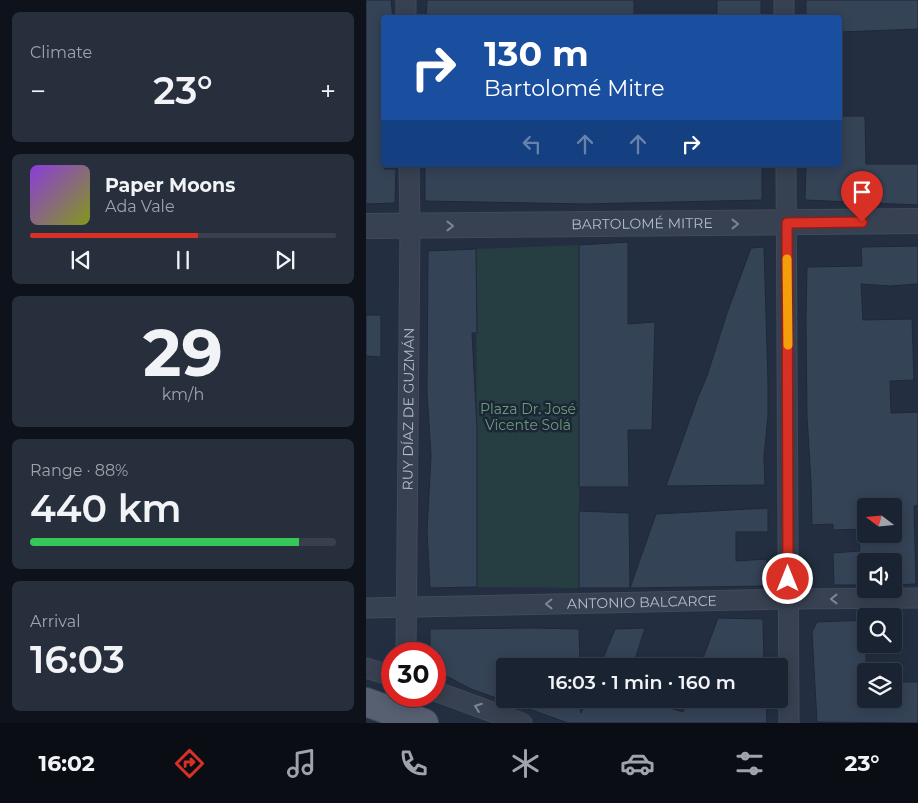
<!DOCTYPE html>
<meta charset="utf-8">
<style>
body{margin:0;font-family:Montserrat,sans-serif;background:#272f3d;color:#f1f3f6;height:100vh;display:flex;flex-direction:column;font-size:19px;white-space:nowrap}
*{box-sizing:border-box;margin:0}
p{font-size:16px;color:#9fa4ab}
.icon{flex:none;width:28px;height:28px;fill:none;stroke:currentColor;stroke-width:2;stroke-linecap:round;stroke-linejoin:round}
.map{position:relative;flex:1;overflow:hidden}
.drawer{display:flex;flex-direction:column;gap:12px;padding:12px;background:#0e131b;width:366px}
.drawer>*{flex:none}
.hud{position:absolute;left:15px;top:15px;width:461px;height:152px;border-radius:5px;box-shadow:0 2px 12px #0003,0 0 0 1px #38404d;background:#1a4fa0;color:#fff;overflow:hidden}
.needle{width:32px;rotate:286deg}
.fabs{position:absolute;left:491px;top:498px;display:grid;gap:10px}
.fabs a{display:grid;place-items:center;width:45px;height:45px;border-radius:5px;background:#1a2331;box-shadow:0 2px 12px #0003,0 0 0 1px #38404d;font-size:25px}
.speed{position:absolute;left:15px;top:642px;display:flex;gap:10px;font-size:25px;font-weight:700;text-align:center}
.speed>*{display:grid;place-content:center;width:65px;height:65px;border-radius:50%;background:#1a2331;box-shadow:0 2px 12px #0003,0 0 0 1px #38404d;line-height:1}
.speed .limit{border:8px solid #d22;background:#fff;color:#111}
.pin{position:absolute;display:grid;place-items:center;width:42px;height:42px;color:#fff;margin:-51px -21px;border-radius:50% 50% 50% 0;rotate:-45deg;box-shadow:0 0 5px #0007}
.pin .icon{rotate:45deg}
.me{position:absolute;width:55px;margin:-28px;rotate:0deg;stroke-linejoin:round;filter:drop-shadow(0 0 4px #0008)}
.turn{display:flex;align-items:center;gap:18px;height:105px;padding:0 20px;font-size:22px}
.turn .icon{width:65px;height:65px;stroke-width:2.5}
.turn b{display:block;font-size:35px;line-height:42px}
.lanes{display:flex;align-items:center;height:48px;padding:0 20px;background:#0003;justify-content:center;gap:25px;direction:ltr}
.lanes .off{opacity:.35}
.big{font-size:38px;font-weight:600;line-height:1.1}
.drawer .tile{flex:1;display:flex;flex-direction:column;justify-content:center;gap:8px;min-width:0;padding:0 18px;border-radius:8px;background:#272f3d}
.drawer .dial{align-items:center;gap:0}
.dial b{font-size:65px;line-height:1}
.song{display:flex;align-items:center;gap:15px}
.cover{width:60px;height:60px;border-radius:8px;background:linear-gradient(135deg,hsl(270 70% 55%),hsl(70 70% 35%))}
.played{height:5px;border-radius:2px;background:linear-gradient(90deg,#d93025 55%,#38404d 55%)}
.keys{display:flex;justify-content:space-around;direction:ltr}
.heat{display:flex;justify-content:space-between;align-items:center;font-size:28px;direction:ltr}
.charge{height:8px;border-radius:4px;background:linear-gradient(90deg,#34c759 88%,#38404d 0)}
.trip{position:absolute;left:130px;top:658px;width:292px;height:50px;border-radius:5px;background:#1a2331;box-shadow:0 2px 12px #0003,0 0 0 1px #38404d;font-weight:600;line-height:50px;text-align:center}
.dock{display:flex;height:80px;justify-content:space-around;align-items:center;background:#0a0e14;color:#9fa4ab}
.dock .icon{width:35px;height:35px}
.dock .current{color:#d93025}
.dock b{font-size:22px;color:#f1f3f6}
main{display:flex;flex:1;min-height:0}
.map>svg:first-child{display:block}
.green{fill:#263d42}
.building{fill:#354357;stroke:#1f2838}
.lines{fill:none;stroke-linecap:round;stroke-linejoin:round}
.minor-casing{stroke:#414a5a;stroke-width:21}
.tertiary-casing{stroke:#414a5a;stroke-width:26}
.primary-casing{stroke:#414a5a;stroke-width:30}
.minor{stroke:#384151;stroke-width:19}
.tertiary{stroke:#384151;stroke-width:24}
.primary{stroke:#566071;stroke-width:28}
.oneway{stroke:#7c8594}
.route-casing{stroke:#8d1f18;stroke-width:12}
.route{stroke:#d93025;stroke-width:9}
.slow{stroke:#f59e0b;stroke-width:9}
.labels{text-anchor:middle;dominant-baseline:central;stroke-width:5;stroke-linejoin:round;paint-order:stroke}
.street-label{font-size:14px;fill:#b4bccb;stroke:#1d2636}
.park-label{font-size:14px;fill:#6a9d78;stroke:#1d2636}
</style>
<main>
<section class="drawer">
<div class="tile"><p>Climate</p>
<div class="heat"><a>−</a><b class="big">23°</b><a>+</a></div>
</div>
<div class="tile">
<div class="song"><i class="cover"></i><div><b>Paper Moons</b><p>Ada Vale</p></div></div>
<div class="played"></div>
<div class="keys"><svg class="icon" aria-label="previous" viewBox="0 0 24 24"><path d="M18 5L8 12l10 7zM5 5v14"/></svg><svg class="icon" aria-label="pause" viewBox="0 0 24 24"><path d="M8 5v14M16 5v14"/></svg><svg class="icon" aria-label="next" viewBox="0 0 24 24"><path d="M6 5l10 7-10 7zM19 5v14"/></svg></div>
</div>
<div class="tile dial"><b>29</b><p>km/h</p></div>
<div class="tile"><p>Range · 88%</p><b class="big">440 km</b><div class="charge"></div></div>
<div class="tile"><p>Arrival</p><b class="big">16:03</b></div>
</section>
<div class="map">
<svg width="552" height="723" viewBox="0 0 552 723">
<rect width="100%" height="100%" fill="#232f41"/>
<!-- green -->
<path class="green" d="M213 245V588L111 587 110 249Z"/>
<!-- building -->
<path class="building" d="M0 0H25L27 18H18V169H30L29 203 0 204Z
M61 0H268V18H60Z
M351 0H395V18H351Z
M440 0H552V29L474 32V18H440Z
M474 116H499L500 164H552V205L439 200 440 165H474Z
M59 165H396V200L219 204 59 201Z
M262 242V324L289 322 286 430H262L263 487H213V245Z
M552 246V284L524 286 495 284 497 320 546 319 548 380 524 381 525 413 552 412V505L548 506 550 584 528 585V561H500V585H468L467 553 494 551 493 534H528V506H500V529L467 530V524L446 525 445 482 441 416 440 320 441 267 496 266 495 247Z
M398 247 402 383V415L398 457 399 485 300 486 332 397 341 376 361 313 385 248Z
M110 249 111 333H106L111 428V587L64 588 61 531 65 456 61 392 62 251Z
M0 315H15V357L0 356Z
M402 508V532H370V561L401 559 400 586 264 588 290 514Z
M213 511 263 513 264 588H213Z
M352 618 397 619 398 666H334Z
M500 620V699H528V682H552V723L451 722 446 632 451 622Z
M166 628 213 629 214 665 139 666V701L105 689 69 670V654H64V629Z
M279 628 267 666H234L249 629Z
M140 699H214L215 713 220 699H289L287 703 317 712 322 699H400L401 723H202L140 701Z"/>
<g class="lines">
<defs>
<g id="minor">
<path d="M40 0V18"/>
<path d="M418 0V18"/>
<path d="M420 165 423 723"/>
<path id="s1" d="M0 608 422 599 552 598"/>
<path id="s2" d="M40 654 44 226 43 165"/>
<path d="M0 668 26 676"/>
<path d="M69 691 156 723"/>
</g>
<g id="tertiary">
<path id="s3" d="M0 226 552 221"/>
</g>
<path id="primary" d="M0 702 58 723"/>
</defs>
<!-- minor casing -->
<use href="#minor" class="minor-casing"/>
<!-- tertiary casing -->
<use href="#tertiary" class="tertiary-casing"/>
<!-- primary casing -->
<use href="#primary" class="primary-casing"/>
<!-- minor -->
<use href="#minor" class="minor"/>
<!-- tertiary -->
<use href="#tertiary" class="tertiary"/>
<!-- primary -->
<use href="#primary" class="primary"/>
</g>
<!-- one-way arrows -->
<defs><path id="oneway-chevron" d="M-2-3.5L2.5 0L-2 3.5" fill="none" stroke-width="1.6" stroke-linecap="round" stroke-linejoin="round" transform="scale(1.25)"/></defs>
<g class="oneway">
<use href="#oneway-chevron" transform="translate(369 224)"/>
<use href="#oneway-chevron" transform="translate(84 226)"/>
<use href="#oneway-chevron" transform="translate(468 599) rotate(180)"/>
<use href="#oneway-chevron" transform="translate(183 604) rotate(179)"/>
<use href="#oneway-chevron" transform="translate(112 707) rotate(-160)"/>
</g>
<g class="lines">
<defs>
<path id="route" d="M422 579 421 223 496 222"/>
</defs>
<!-- route casing -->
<use href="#route" class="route-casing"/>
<!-- route -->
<use href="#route" class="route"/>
<!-- slow -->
<path class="slow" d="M421 259 422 345"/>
</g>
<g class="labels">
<!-- street labels -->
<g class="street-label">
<text stroke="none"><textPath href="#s3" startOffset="276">BARTOLOMÉ MITRE</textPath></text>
<text stroke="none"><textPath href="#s2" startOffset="245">RUY DÍAZ DE GUZMÁN</textPath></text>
<text stroke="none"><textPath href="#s1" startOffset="276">ANTONIO BALCARCE</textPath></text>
</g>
<!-- park labels -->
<g class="park-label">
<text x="162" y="409">Plaza Dr. José<tspan x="162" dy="16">Vicente Solá</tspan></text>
</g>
</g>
</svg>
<div class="fabs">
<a><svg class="needle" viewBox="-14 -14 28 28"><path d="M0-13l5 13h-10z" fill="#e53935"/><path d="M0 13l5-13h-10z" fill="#9fa4ab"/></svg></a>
<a><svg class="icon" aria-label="sound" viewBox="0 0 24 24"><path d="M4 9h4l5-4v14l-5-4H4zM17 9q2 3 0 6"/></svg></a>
<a><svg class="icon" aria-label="search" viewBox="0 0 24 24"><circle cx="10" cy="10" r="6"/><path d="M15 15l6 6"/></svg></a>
<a><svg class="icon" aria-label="layers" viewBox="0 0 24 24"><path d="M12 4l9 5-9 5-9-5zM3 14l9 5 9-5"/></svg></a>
</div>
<div class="speed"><div class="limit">30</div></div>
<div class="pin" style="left:496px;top:222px;background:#d93025"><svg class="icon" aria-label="arrive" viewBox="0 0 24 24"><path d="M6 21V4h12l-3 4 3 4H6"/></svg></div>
<svg class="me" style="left:422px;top:579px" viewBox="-20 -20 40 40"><circle r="17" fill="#d93025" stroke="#fff" stroke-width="3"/><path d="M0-11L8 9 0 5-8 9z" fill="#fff"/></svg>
<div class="trip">16:03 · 1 min · 160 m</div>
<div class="hud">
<div class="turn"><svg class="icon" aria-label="right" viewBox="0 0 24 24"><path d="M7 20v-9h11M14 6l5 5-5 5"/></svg><div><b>130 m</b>Bartolomé Mitre</div></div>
<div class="lanes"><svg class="icon off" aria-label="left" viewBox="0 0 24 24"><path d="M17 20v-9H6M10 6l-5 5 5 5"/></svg><svg class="icon off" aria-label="ahead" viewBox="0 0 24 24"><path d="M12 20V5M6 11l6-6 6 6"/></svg><svg class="icon off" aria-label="ahead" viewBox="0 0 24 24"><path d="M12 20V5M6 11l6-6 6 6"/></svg><svg class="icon" aria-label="right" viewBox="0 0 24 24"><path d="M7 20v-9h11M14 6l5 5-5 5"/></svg></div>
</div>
</div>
</main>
<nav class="dock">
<b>16:02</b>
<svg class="icon current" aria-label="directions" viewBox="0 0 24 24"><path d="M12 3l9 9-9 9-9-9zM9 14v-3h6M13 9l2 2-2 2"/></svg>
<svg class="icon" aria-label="music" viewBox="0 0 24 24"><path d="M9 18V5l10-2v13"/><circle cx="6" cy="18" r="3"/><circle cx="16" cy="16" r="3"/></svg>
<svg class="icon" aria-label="phone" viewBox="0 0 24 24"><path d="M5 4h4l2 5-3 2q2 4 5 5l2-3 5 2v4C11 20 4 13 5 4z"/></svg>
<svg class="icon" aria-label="climate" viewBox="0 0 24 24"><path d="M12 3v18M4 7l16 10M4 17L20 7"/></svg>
<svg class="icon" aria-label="car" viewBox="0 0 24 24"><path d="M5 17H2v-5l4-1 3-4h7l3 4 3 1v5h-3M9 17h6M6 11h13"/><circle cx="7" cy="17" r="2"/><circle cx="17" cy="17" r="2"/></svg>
<svg class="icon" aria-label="filters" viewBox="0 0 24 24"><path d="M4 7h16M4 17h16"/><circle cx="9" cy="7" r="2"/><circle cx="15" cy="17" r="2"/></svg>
<b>23°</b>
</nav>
